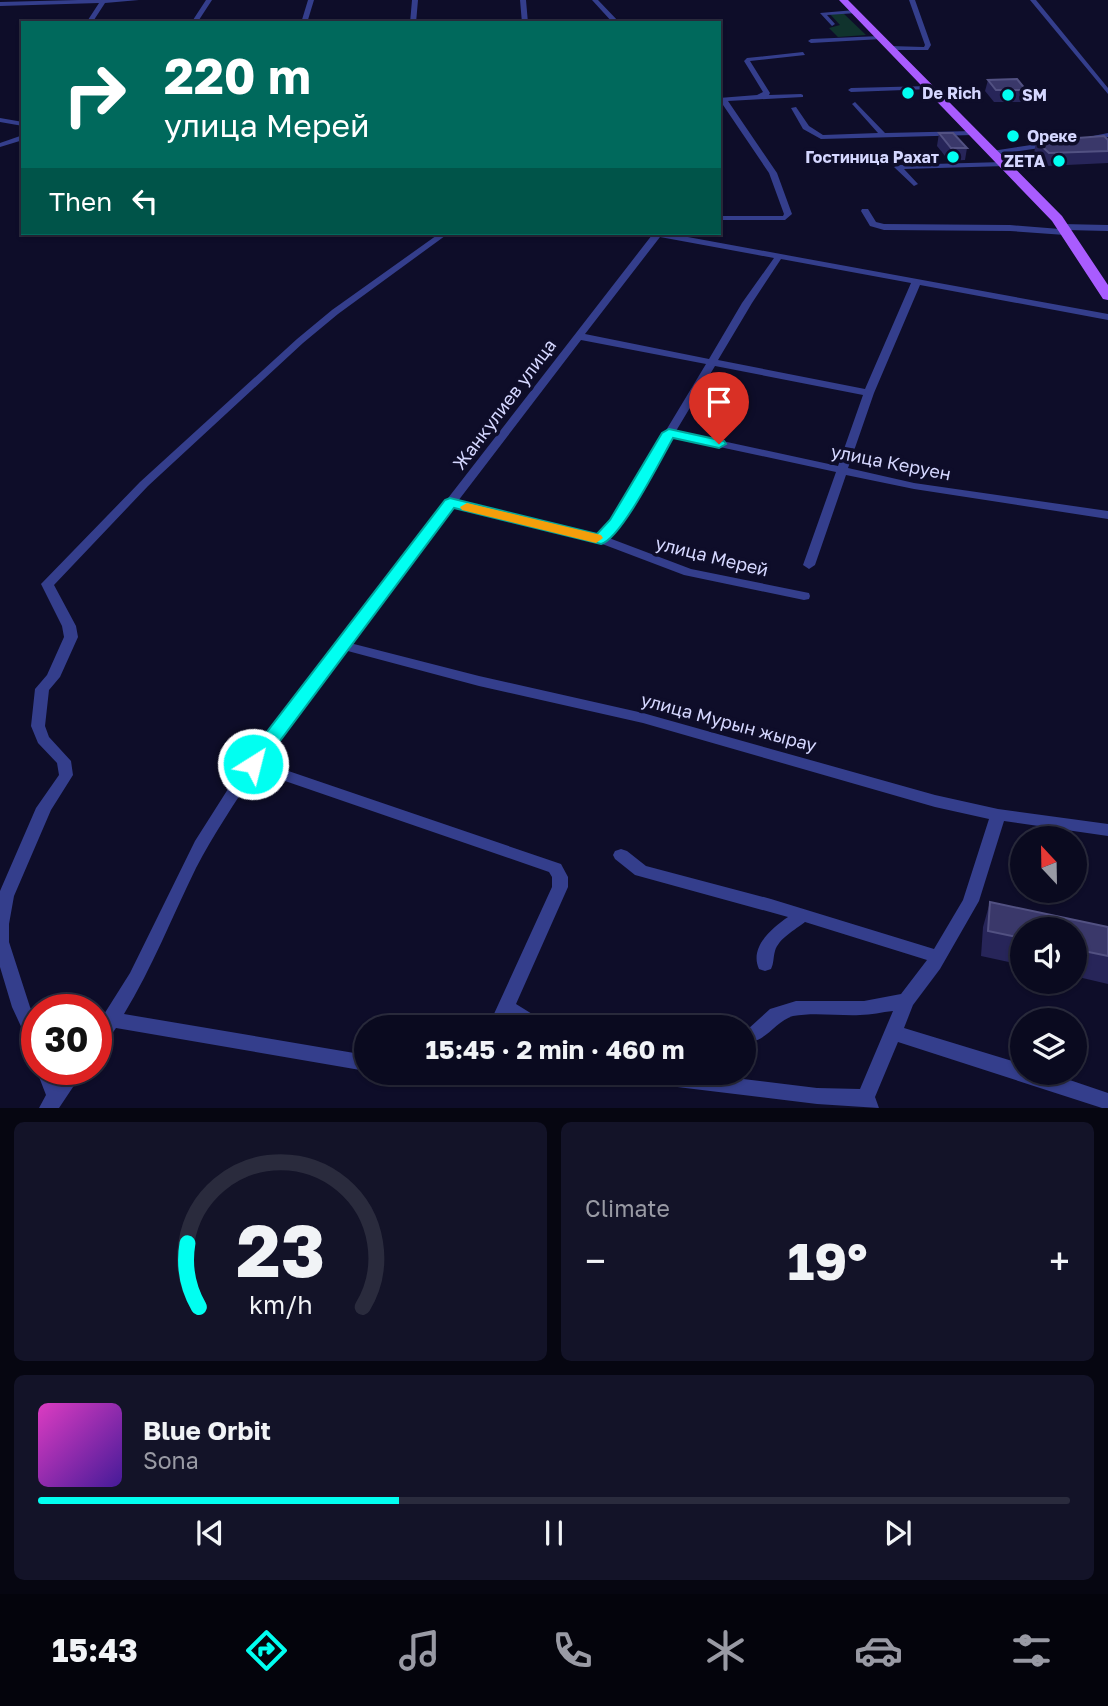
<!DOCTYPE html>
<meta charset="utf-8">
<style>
body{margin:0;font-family:"Golos Text",sans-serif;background:#131328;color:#f1f3f6;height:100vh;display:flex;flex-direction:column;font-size:26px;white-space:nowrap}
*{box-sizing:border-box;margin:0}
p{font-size:23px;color:#999aa4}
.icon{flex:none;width:38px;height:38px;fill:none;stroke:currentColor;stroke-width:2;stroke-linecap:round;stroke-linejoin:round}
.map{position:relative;height:1108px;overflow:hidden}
.details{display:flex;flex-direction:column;gap:14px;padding:14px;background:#060611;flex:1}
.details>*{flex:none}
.hud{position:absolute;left:21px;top:21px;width:700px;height:214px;border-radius:0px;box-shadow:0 2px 5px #0004,0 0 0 2px #2a2b3d;background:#00695c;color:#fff;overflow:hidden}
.needle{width:46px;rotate:338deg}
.tools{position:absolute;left:1010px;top:826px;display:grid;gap:14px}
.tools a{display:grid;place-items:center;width:77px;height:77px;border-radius:50%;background:#0a0a1f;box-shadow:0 2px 5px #0004,0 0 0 2px #2a2b3d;font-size:35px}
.speed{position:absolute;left:21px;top:994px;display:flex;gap:14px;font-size:35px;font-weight:700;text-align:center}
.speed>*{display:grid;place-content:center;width:91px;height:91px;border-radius:50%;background:#0a0a1f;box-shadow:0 2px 5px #0004,0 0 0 2px #2a2b3d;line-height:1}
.speed .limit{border:10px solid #d22;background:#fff;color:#111}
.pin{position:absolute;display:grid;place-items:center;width:60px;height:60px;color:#fff;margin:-72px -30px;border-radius:50% 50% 50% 0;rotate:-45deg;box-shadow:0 0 7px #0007}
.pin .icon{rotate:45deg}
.me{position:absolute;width:77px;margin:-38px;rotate:36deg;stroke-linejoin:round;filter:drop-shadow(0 0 5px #0008)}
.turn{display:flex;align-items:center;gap:24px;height:147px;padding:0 28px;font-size:32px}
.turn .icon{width:91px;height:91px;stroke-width:2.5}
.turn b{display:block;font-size:49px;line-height:60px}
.then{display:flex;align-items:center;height:66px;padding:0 28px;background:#0003;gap:14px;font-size:26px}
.big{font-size:52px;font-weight:700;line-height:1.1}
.details .card{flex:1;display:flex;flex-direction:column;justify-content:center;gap:10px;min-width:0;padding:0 24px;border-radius:10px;background:#131328}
.details .dial{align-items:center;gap:0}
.dial svg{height:182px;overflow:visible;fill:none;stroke:#2a2b3d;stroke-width:7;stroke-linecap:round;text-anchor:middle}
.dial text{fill:#f1f3f6;stroke:none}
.song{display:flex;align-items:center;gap:21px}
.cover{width:84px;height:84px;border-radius:10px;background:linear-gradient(135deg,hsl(310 70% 55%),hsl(260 70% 35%))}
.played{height:7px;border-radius:4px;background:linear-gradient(90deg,#01fff1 35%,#2a2b3d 35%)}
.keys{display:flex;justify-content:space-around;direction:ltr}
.heat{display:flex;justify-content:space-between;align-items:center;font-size:38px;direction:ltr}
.details .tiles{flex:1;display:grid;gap:14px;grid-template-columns:1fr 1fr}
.card:last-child{grid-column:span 2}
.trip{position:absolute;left:354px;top:1015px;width:402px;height:70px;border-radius:35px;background:#0a0a1f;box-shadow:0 2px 5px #0004,0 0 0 2px #2a2b3d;font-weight:700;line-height:70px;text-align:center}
.menu{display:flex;height:112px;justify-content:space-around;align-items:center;background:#04040c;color:#999aa4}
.menu .icon{width:49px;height:49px}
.menu .current{color:#01fff1}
.menu b{font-size:32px;color:#f1f3f6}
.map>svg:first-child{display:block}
.green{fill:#10332d}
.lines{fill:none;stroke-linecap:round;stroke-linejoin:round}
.street{fill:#343e8c;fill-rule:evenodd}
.primary{fill:#a95cff;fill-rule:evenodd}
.wall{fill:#272559}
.building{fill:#3a386a;stroke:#525182;stroke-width:2}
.route{fill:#01fff1;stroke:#01a69d;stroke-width:2}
.slow{fill:#f59e0b}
.poi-dot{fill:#01fff1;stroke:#0e0d29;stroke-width:2.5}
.labels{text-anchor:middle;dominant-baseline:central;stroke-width:7;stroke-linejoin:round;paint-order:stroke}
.far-poi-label{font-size:16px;font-weight:bold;fill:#d5d7ff;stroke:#0e0d29;text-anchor:start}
.street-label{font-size:18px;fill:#d5d7ff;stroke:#0e0d29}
</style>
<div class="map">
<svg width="1108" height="1108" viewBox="0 0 1108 1108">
<rect width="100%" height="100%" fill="#0e0d29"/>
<!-- green -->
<path class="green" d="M829 13H843L866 35 838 37 829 28 840 25Z"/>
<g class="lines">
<!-- street -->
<path class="street" d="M78 0H139L105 3 92 23H86L99 3 0 6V2Z
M206 0H212L197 23H191Z
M308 0H314L307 23H301Z
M412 0H418L416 23H410Z
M520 0H526L528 23H522Z
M592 0H598L620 23H613Z
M909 0H915L931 45 928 50H890L887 48 890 46 924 47 925 45Z
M1030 0H1036L1108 88V94Z
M855 10 857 13 827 15 835 24 832 26 820 13Z
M880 36 882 39 811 43 808 41 811 39Z
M803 52 805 55 750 61 770 93 769 95 801 94 803 95V97L728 101 777 173 792 214 785 220H719V216H783L784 214 769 173 721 102H719V98L757 95 763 92 744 61 747 58Z
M929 86 932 88 931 89 851 92 848 90 851 88Z
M855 102 885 133 973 131 977 133 973 135 821 139 803 129 791 108 796 107 809 126 823 135 878 133 853 105 852 104Z
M0 118 23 122V126L0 122Z
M1108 133V137L1082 141 1078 139Z
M23 135V140L0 147V143Z
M1051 142H1054V146L992 155 988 153 992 151Z
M1003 162 1007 164 1006 166 904 169 918 184 914 186 894 167 898 165Z
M862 209H868L876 222 884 224 1010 225 1060 229 1058 227 1062 224 1108 225V231L1066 230 1069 232 1065 235 1010 231 884 230 870 226 861 211Z
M440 233H449L338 314 303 343 148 486 54 585 76 626 78 637 60 677 49 690 45 726 49 737 71 761 73 775 51 810 14 896 9 924V942L30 1007 37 1022V1050L31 1048 12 1007 0 967V891L36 808 59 775 57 763 38 743 31 726 35 689 47 675 64 637 62 626 41 584 140 482 297 339 332 310Z
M650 233H666L1108 314V320L920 285 874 393 848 468 914 483 1108 511V519L914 489 846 475 815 565 809 569 803 565 836 472 673 437 623 522 609 538 691 569 809 593 810 596 809 599 804 600 684 575 597 542 453 507 350 643 479 676 643 713 935 795 998 809 1108 824V836L1004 821 979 901 940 969 913 1005 904 1028 1022 1064V1073H1049L1108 1093V1108H1102L898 1042 875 1097 879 1108 817 1104 669 1086 552 1081 545 1079 543 1073H693L817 1088 860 1089 893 1011C882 1012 871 1015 860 1015 839 1016 814 1012 793 1016 775 1021 763 1046 747 1040L744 1035 747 1030 770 1009 796 1001H864L901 994 927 960 805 922C795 930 779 938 775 951 773 958 774 963 771 969L765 971 759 969C749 947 772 928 788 917L635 875 615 859 613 855 615 851 621 849 627 851 646 866 771 899 934 949 963 900 989 819 935 807 643 723 479 686 344 650 262 762 561 864 568 877V887L516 1004 545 1022 548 1027H524L510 1018 506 1027H488L552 887V877L549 872 256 771C235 802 214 834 196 868 172 917 152 968 124 1014L366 1055V1071L116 1028 102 1048 96 1050V1027L130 973 195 841 235 778 293 698 652 235ZM660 237 774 258 742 303 709 359 585 334ZM781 259 911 283 865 389 718 360 752 303ZM581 340 706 364 612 520 598 535 458 501ZM715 366 863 395 838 466 676 431Z
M37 1067V1069H54L58 1079 65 1069H85L59 1108H39L46 1095 36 1069Z"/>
<!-- primary -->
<path class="primary" d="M839 0H848L1062 216 1108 285V300L1103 299 1052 221Z"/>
</g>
<!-- wall -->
<path class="wall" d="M988 80 1026 90 1024 102H994L985 91Z
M939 133 967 148 965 160 949 161 937 146Z
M1108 140V163L1046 166 1034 154 1036 141Z
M990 902 1108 927V984L1074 976V929H1022V965L981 956 983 927Z"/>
<!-- building -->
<path class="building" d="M1017 79 1026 90H996L988 80Z
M939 133H953L967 148H951Z
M1104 136 1108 140V151L1049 153 1036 141Z
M990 902 1108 927V956L1074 949V929H1022V938L988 931Z"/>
<!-- route -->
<path class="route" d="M669 429 724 441 726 444 719 448 673 438C661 459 621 539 601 544L454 508 259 769H246L243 764 246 759 445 500 450 498 597 534 610 520 662 433Z"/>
<!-- slow -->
<path class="slow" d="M467 503 601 535 603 538 596 543 462 510 460 507Z"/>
<!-- markers -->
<g class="poi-dot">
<circle cx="908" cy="93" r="7"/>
<circle cx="1008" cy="95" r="7"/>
<circle cx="1013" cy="136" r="7"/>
<circle cx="953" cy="157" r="7"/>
<circle cx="1059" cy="161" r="7"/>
</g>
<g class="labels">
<!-- far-poi labels -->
<g class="far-poi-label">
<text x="922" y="93">De Rich</text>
<text x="1022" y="95">SM</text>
<text x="1027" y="136">Ореке</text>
<text x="939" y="157" text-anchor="end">Гостиница Рахат</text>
<text x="1045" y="161" text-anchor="end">ZETA</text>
</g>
<!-- street labels -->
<g class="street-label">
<text transform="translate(504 404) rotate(-53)">Жанкулиев улица</text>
<text transform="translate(891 462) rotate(11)">улица Керуен</text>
<text transform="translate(712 556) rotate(14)">улица Мерей</text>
<text transform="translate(729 722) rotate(15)">улица Мурын жырау</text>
</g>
</g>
</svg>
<div class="tools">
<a><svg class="needle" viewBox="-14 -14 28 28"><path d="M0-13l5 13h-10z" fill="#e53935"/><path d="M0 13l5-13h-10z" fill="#999aa4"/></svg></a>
<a><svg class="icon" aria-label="sound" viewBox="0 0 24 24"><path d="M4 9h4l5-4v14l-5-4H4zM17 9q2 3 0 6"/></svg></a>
<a><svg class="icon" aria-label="layers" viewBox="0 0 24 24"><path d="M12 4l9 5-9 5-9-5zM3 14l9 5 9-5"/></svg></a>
</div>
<div class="speed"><div class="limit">30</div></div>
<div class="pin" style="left:719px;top:444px;background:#d93025"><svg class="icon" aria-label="arrive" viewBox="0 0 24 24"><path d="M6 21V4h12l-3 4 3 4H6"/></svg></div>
<svg class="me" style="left:253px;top:764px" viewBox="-20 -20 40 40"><circle r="17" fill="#01fff1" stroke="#fff" stroke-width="3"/><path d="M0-11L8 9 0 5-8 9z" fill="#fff"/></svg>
<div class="trip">15:45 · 2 min · 460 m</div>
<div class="hud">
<div class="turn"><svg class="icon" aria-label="right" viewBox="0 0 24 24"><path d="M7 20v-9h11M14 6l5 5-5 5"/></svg><div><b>220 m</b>улица Мерей</div></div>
<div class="then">Then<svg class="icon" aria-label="left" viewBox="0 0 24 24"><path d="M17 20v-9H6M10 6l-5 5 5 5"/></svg></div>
</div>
</div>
<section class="details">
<div class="tiles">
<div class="card dial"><svg viewBox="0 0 100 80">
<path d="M14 69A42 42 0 1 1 86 69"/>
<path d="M14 69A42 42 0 0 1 9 41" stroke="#01fff1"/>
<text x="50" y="56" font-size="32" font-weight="700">23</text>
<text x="50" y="72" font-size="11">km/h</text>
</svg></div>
<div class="card"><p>Climate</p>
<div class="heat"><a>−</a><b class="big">19°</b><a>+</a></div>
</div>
<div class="card">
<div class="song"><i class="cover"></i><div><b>Blue Orbit</b><p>Sona</p></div></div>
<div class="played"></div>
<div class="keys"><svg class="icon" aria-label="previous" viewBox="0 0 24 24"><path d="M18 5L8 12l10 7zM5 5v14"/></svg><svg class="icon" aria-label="pause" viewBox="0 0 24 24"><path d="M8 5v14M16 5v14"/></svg><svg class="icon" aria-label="next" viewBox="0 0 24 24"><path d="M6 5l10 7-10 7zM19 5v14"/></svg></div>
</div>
</div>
</section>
<nav class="menu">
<b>15:43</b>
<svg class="icon current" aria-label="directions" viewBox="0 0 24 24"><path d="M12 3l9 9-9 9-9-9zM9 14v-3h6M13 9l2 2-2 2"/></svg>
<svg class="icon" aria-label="music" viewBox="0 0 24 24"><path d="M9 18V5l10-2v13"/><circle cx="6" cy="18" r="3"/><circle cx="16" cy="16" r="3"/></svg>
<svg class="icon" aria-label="phone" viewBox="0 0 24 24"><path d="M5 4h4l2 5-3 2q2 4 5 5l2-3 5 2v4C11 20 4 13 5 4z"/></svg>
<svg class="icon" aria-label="climate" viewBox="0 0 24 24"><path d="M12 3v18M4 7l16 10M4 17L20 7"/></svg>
<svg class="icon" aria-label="car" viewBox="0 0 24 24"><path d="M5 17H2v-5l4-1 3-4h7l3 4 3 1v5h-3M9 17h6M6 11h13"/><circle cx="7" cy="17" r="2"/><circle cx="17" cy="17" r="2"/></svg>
<svg class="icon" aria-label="filters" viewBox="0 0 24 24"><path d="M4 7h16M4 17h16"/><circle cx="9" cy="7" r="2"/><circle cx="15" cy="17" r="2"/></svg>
</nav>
